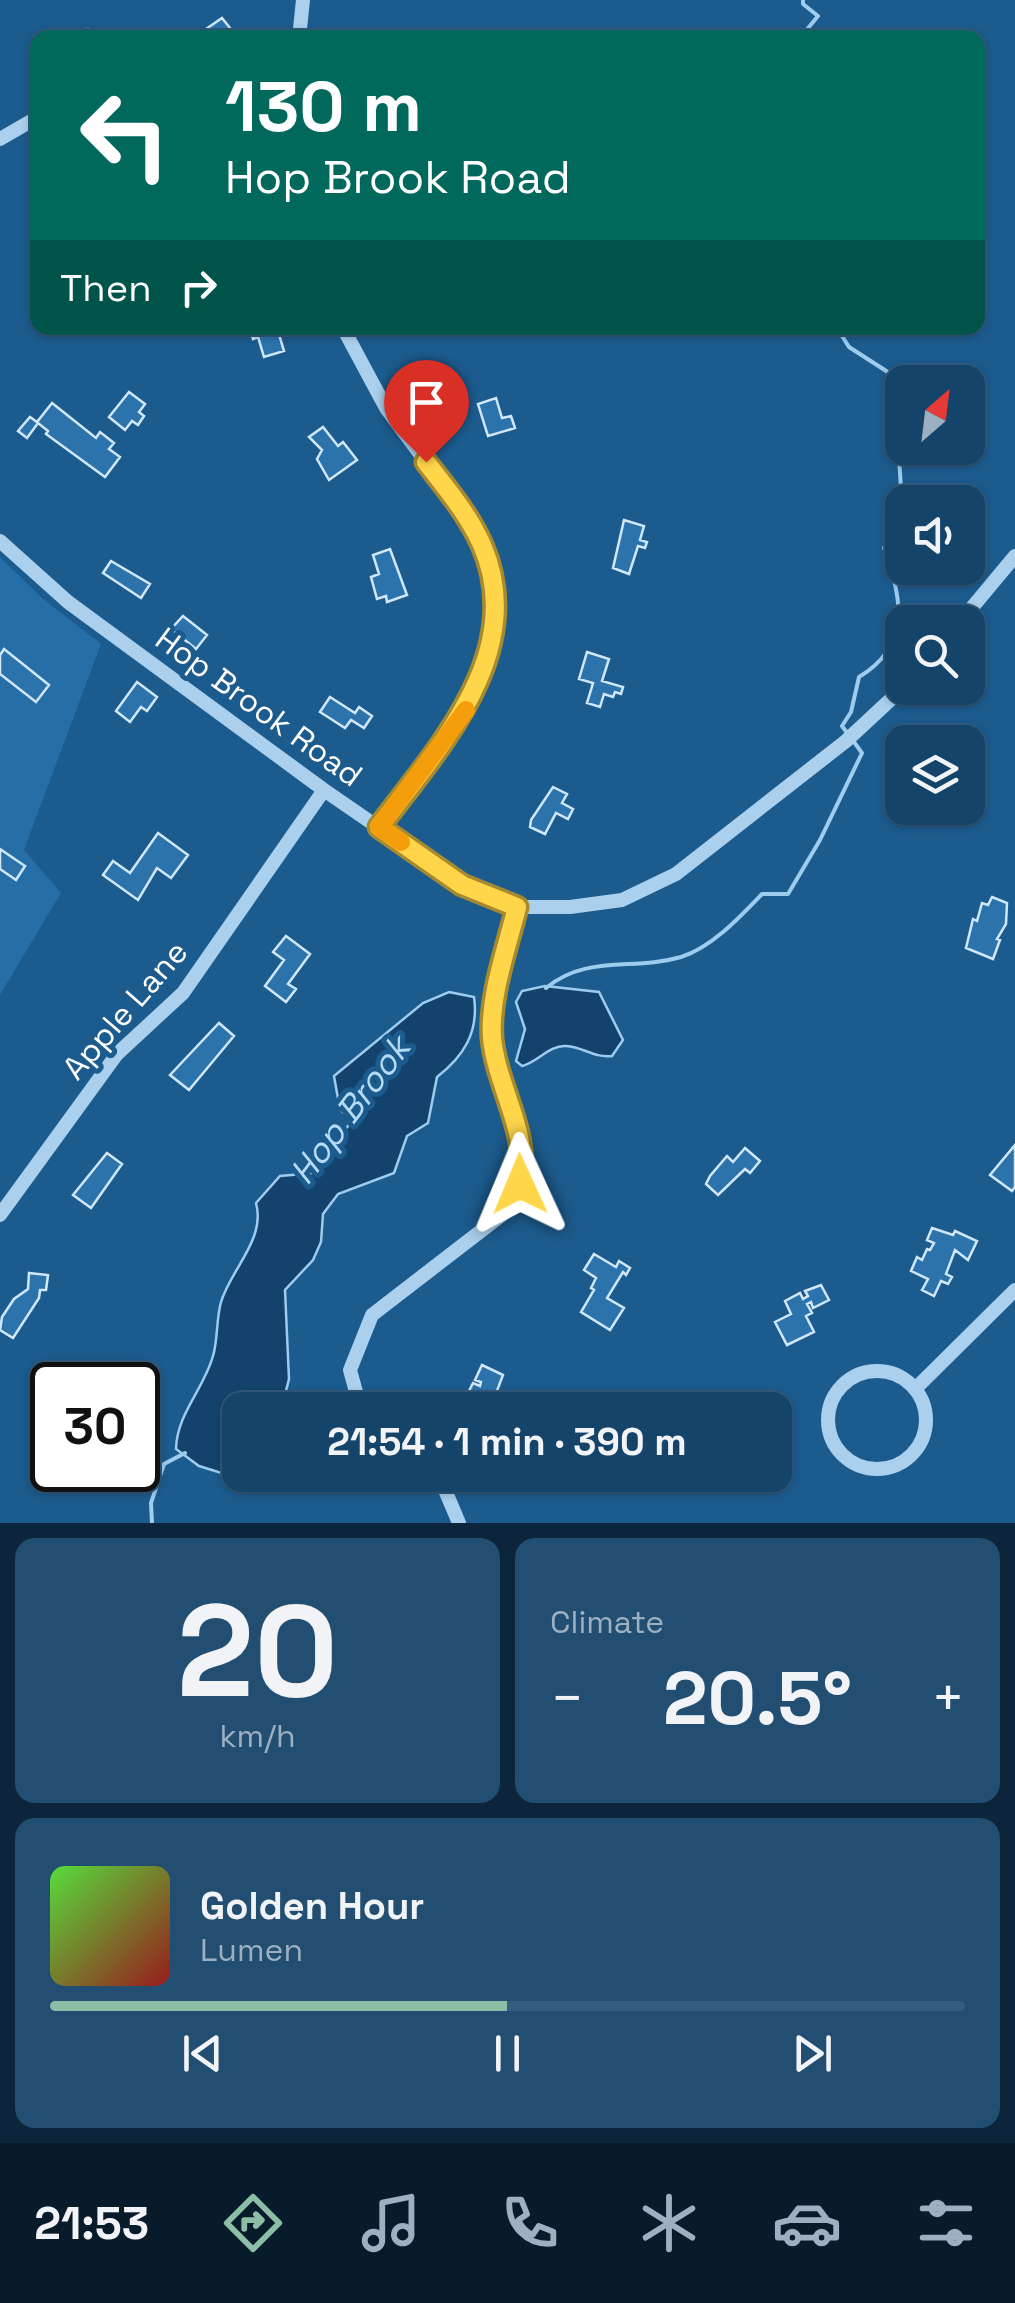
<!DOCTYPE html>
<meta charset="utf-8">
<style>
body{margin:0;font-family:"Space Grotesk",sans-serif;background:#224e72;color:#f1f3f6;height:100vh;display:flex;flex-direction:column;font-size:38px;white-space:nowrap}
*{box-sizing:border-box;margin:0}
p{font-size:32px;color:#9db0c1}
.icon{flex:none;width:55px;height:55px;fill:none;stroke:currentColor;stroke-width:2;stroke-linecap:round;stroke-linejoin:round}
.map{position:relative;height:1523px;overflow:hidden}
.drawer{display:flex;flex-direction:column;gap:15px;padding:15px;background:#0c253a;flex:1}
.drawer>*{flex:none}
.guide{position:absolute;left:30px;top:30px;width:955px;height:305px;border-radius:20px;box-shadow:0 2px 8px #0004,0 0 0 2px #345c7e;background:#00695c;color:#fff;overflow:hidden}
.needle{width:65px;rotate:28deg}
.controls{position:absolute;left:885px;top:365px;display:grid;gap:20px}
.controls a{display:grid;place-items:center;width:100px;height:100px;border-radius:20px;background:#15446a;box-shadow:0 2px 8px #0004,0 0 0 2px #345c7e;font-size:50px}
.speed{position:absolute;left:30px;top:1362px;display:flex;gap:20px;font-size:50px;font-weight:700;text-align:center}
.speed>*{display:grid;place-content:center;width:130px;height:130px;border-radius:50%;background:#15446a;box-shadow:0 2px 8px #0004,0 0 0 2px #345c7e;line-height:1}
.speed .limit{border:5px solid #111;border-radius:15px;background:#fff;color:#111}
.pin{position:absolute;display:grid;place-items:center;width:85px;height:85px;color:#fff;margin:-102px -42px;border-radius:50% 50% 50% 0;rotate:-45deg;box-shadow:0 0 10px #0007}
.pin .icon{rotate:45deg}
.me{position:absolute;width:110px;margin:-55px;rotate:359deg;stroke-linejoin:round;filter:drop-shadow(0 0 8px #0008)}
.turn{display:flex;align-items:center;gap:35px;height:210px;padding:0 30px;font-size:45px}
.turn .icon{width:130px;height:130px;stroke-width:2.5}
.turn b{display:block;font-size:70px;line-height:85px}
.then{display:flex;align-items:center;height:95px;padding:0 30px;background:#0003;gap:20px;font-size:38px}
.big{font-size:75px;font-weight:600;line-height:1.1}
.drawer .widget{flex:1;display:flex;flex-direction:column;justify-content:center;gap:15px;min-width:0;padding:0 35px;border-radius:20px;background:#224e72}
.drawer .dial{align-items:center;gap:0}
.dial b{font-size:130px;line-height:1}
.song{display:flex;align-items:center;gap:30px}
.cover{width:120px;height:120px;border-radius:15px;background:linear-gradient(135deg,hsl(110 70% 55%),hsl(0 70% 35%))}
.played{height:10px;border-radius:5px;background:linear-gradient(90deg,#8abfa5 50%,#345c7e 50%)}
.keys{display:flex;justify-content:space-around;direction:ltr}
.heat{display:flex;justify-content:space-between;align-items:center;font-size:55px;direction:ltr}
.drawer .tiles{flex:1;display:grid;gap:15px;grid-template-columns:1fr 1fr}
.widget:last-child{grid-column:span 2}
.trip{position:absolute;left:222px;top:1392px;width:570px;height:100px;border-radius:20px;background:#15446a;box-shadow:0 2px 8px #0004,0 0 0 2px #345c7e;font-weight:600;line-height:100px;text-align:center}
.tab-bar{display:flex;height:160px;justify-content:space-around;align-items:center;background:#081b2a;color:#9db0c1}
.tab-bar .icon{width:70px;height:70px}
.tab-bar .selected{color:#8abfa5}
.tab-bar b{font-size:45px;color:#f1f3f6}
.map>svg:first-child{display:block}
.green{fill:#266ea7}
.water{fill:#13436c;stroke:#9dccef;stroke-width:2.5}
.lines{fill:none;stroke-linecap:round;stroke-linejoin:round}
.stream{stroke:#9dccef;stroke-width:4}
.building{fill:#2c73ac;stroke:#d0e7fa;stroke-width:2.5}
.minor{stroke:#aad0ed;stroke-width:14}
.route-casing{stroke:#a68a30;stroke-width:25}
.route{stroke:#ffd54a;stroke-width:18}
.slow{stroke:#f59e0b;stroke-width:18}
.labels{text-anchor:middle;dominant-baseline:central;stroke-width:10;stroke-linejoin:round;paint-order:stroke}
.street-label{font-size:32px;fill:#fff;stroke:#1c5b8e}
.water-label{font-size:35px;font-style:italic;fill:#b6daf4;stroke:#1c5b8e}
</style>
<div class="map">
<svg width="1015" height="1523" viewBox="0 0 1015 1523">
<rect width="100%" height="100%" fill="#1c5b8e"/>
<!-- green -->
<path class="green" d="M0 557 42 598 101 644 24 850 61 893 0 995Z"/>
<!-- water -->
<path class="water" d="M545 986 599 992 623 1040 612 1056C593 1058 584 1047 566 1046 549 1045 538 1062 522 1066L516 1061 525 1029 516 1002 522 991Z
M449 992 474 997C479 1032 464 1056 437 1077L428 1123 407 1136 394 1173 338 1194 323 1214 321 1242 313 1260 285 1290 289 1379 281 1410H240V1471L231 1476 199 1466 176 1449C177 1413 204 1389 213 1356 218 1340 216 1320 221 1302 231 1269 266 1239 256 1203L280 1176 314 1173 353 1119 340 1110 334 1076 423 1003Z"/>
<g class="lines">
<!-- stream -->
<path class="stream" d="M800 38 818 16 803 4V0
M837 328 849 347 894 376 902 505
M848 734 842 726 851 712 859 677C912 645 902 599 884 548L902 507
M546 988C587 954 633 971 681 957 712 947 740 917 762 894H788L820 840 862 753 854 742
M152 1523 151 1503 164 1464 185 1453"/>
</g>
<!-- building -->
<path class="building" d="M222 18 234 33 228 38H193Z
M88 29V33H110V38H65V30Z
M249 328H277L284 351 264 357 258 337 253 339Z
M129 392 145 404 139 412 144 416 138 425 132 421 125 430 109 417Z
M496 398 502 418 511 416 515 428 488 436 478 404Z
M52 403 96 438 100 432 114 443 109 449 120 457 105 477 46 434 48 431 38 423 27 438 18 431 30 417 37 422Z
M323 427 338 446 343 442 357 460 329 480 317 459 322 450 309 437Z
M624 520 644 526 640 540 647 542 645 548 638 546 629 574 613 568Z
M390 549 407 595 387 602 386 596 377 599 371 577 379 574 373 555Z
M111 561 150 584 141 598 103 573Z
M183 616 207 635 196 649 171 629Z
M4 649 49 685 36 702 0 674V655Z
M587 652 609 659 602 681 623 687 621 694 615 692 613 697 604 694 600 707 587 703 593 683 579 679Z
M137 682 157 697 147 711 141 707 130 722 116 711Z
M330 697 355 713 359 707 372 716 364 728 351 720 345 728 320 712Z
M553 787 567 794 562 803 573 809 568 819 556 813 545 834 530 827 531 820Z
M158 833 188 855 171 878 157 868 138 900 103 875 113 861 130 873Z
M0 849 25 866 16 880 0 869Z
M992 897 1007 903 1006 924 997 939 1000 940 993 959 966 948 973 919 977 921 982 903 988 905Z
M286 936 310 954 288 984 296 989 286 1002 265 986 284 960 273 952Z
M219 1023 234 1036 189 1090 170 1075Z
M1015 1145V1187L1012 1191 990 1175Z
M745 1148 760 1161 750 1173 745 1169 718 1195 706 1184 710 1176 727 1156 733 1162Z
M107 1153 122 1164 91 1208 73 1195Z
M932 1228 953 1235 955 1231 977 1241 968 1260 955 1250 946 1274 952 1277 948 1284 941 1281 934 1296 922 1290 928 1279 911 1271 917 1257 922 1260 927 1249 930 1250 934 1243 927 1240Z
M594 1254 616 1267 619 1261 630 1268 626 1275 623 1272 607 1298 624 1308 610 1330 581 1312 594 1290 591 1288 596 1278 584 1270Z
M29 1273 48 1275 46 1290H40L39 1298 13 1338 0 1330 2 1317 14 1299 28 1289Z
M821 1285 829 1300 813 1308 811 1302 807 1304 812 1313 806 1316 814 1332 787 1345 775 1322 791 1314 785 1301 800 1293 803 1299 808 1296 805 1291Z
M482 1365 503 1375 492 1404 475 1396 473 1400 466 1397 473 1383 480 1386 481 1382 475 1380Z"/>
<g class="lines">
<!-- minor -->
<path class="minor" d="M299 38 303 0
M0 139 38 117
M343 328 386 408 469 520 491 571 495 602 490 642 467 709 379 827
M0 541 68 602 324 790 462 885 517 907H570L622 900 676 874 846 741 903 688
M960 622 1015 556
M0 1215 117 1054 183 993 324 790
M828 1420a49 49 0 1 1 98 0a49 49 0 1 1-98 0Z
M915 1389 1015 1290
M361 1410 350 1370 372 1315 512 1207 516 1199C534 1133 497 1098 492 1038 489 996 507 948 517 907
M427 1475 445 1490 459 1523"/>
</g>
<g class="lines">
<defs>
<path id="route" d="M426 462C446 488 469 515 482 545 529 652 438 748 379 827L462 885 517 907C507 948 489 996 492 1038 497 1088 530 1132 520 1184"/>
</defs>
<!-- route casing -->
<use href="#route" class="route-casing"/>
<!-- route -->
<use href="#route" class="route"/>
<!-- slow -->
<path class="slow" d="M401 842 379 827 466 710"/>
</g>
<g class="labels">
<!-- street labels -->
<g class="street-label">
<text transform="translate(259 707) rotate(36)">Hop Brook Road</text>
<text transform="translate(125 1010) rotate(-49)">Apple Lane</text>
</g>
<!-- water labels -->
<g class="water-label">
<text transform="translate(350 1110) rotate(-53)">Hop Brook</text>
</g>
</g>
</svg>
<div class="controls">
<a><svg class="needle" viewBox="-14 -14 28 28"><path d="M0-13l5 13h-10z" fill="#e53935"/><path d="M0 13l5-13h-10z" fill="#9db0c1"/></svg></a>
<a><svg class="icon" aria-label="sound" viewBox="0 0 24 24"><path d="M4 9h4l5-4v14l-5-4H4zM17 9q2 3 0 6"/></svg></a>
<a><svg class="icon" aria-label="search" viewBox="0 0 24 24"><circle cx="10" cy="10" r="6"/><path d="M15 15l6 6"/></svg></a>
<a><svg class="icon" aria-label="layers" viewBox="0 0 24 24"><path d="M12 4l9 5-9 5-9-5zM3 14l9 5 9-5"/></svg></a>
</div>
<div class="speed"><div class="limit">30</div></div>
<div class="pin" style="left:426px;top:462px;background:#d93025"><svg class="icon" aria-label="arrive" viewBox="0 0 24 24"><path d="M6 21V4h12l-3 4 3 4H6"/></svg></div>
<svg class="me" style="left:520px;top:1184px" viewBox="-20 -20 40 40"><path d="M0-17L14 15 0 8-14 15z" fill="#ffd54a" stroke="#fff" stroke-width="4"/></svg>
<div class="trip">21:54 · 1 min · 390 m</div>
<div class="guide">
<div class="turn"><svg class="icon" aria-label="left" viewBox="0 0 24 24"><path d="M17 20v-9H6M10 6l-5 5 5 5"/></svg><div><b>130 m</b>Hop Brook Road</div></div>
<div class="then">Then<svg class="icon" aria-label="right" viewBox="0 0 24 24"><path d="M7 20v-9h11M14 6l5 5-5 5"/></svg></div>
</div>
</div>
<section class="drawer">
<div class="tiles">
<div class="widget dial"><b>20</b><p>km/h</p></div>
<div class="widget"><p>Climate</p>
<div class="heat"><a>−</a><b class="big">20.5°</b><a>+</a></div>
</div>
<div class="widget">
<div class="song"><i class="cover"></i><div><b>Golden Hour</b><p>Lumen</p></div></div>
<div class="played"></div>
<div class="keys"><svg class="icon" aria-label="previous" viewBox="0 0 24 24"><path d="M18 5L8 12l10 7zM5 5v14"/></svg><svg class="icon" aria-label="pause" viewBox="0 0 24 24"><path d="M8 5v14M16 5v14"/></svg><svg class="icon" aria-label="next" viewBox="0 0 24 24"><path d="M6 5l10 7-10 7zM19 5v14"/></svg></div>
</div>
</div>
</section>
<nav class="tab-bar">
<b>21:53</b>
<svg class="icon selected" aria-label="directions" viewBox="0 0 24 24"><path d="M12 3l9 9-9 9-9-9zM9 14v-3h6M13 9l2 2-2 2"/></svg>
<svg class="icon" aria-label="music" viewBox="0 0 24 24"><path d="M9 18V5l10-2v13"/><circle cx="6" cy="18" r="3"/><circle cx="16" cy="16" r="3"/></svg>
<svg class="icon" aria-label="phone" viewBox="0 0 24 24"><path d="M5 4h4l2 5-3 2q2 4 5 5l2-3 5 2v4C11 20 4 13 5 4z"/></svg>
<svg class="icon" aria-label="climate" viewBox="0 0 24 24"><path d="M12 3v18M4 7l16 10M4 17L20 7"/></svg>
<svg class="icon" aria-label="car" viewBox="0 0 24 24"><path d="M5 17H2v-5l4-1 3-4h7l3 4 3 1v5h-3M9 17h6M6 11h13"/><circle cx="7" cy="17" r="2"/><circle cx="17" cy="17" r="2"/></svg>
<svg class="icon" aria-label="filters" viewBox="0 0 24 24"><path d="M4 7h16M4 17h16"/><circle cx="9" cy="7" r="2"/><circle cx="15" cy="17" r="2"/></svg>
</nav>
